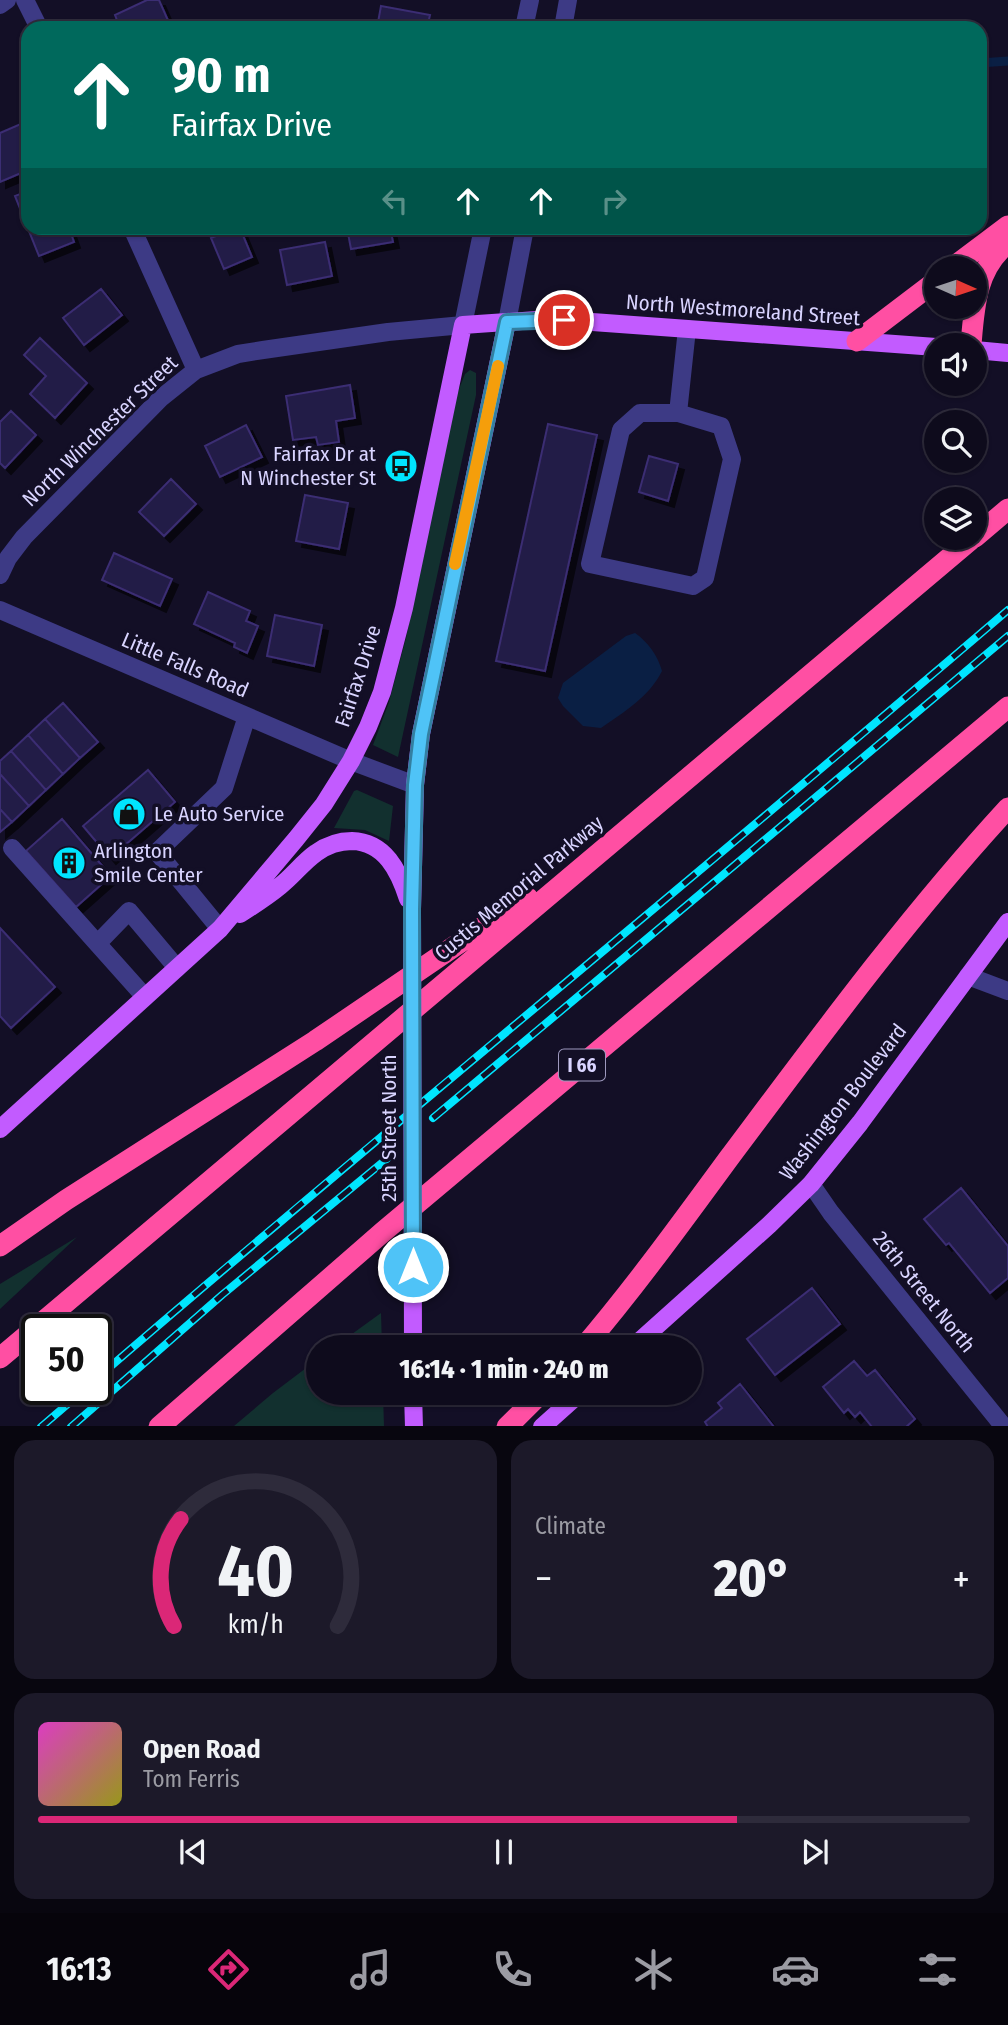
<!DOCTYPE html>
<meta charset="utf-8">
<style>
body{margin:0;font-family:"Fira Sans Condensed",sans-serif;background:#1c1929;color:#f1f3f6;height:100vh;display:flex;flex-direction:column;font-size:26px;white-space:nowrap}
*{box-sizing:border-box;margin:0}
p{font-size:23px;color:#9b9ba3}
.icon{flex:none;width:38px;height:38px;fill:none;stroke:currentColor;stroke-width:2;stroke-linecap:round;stroke-linejoin:round}
.map{position:relative;height:1426px;overflow:hidden}
.drawer{display:flex;flex-direction:column;gap:14px;padding:14px;background:#08060f;flex:1}
.drawer>*{flex:none}
.top-card{position:absolute;left:21px;top:21px;width:966px;height:214px;border-radius:21px;box-shadow:0 2px 5px #0004,0 0 0 2px #2e2b3b;background:#00695c;color:#fff;overflow:hidden}
.needle{width:46px;rotate:93deg}
.tools{position:absolute;left:924px;top:256px;display:grid;gap:14px}
.tools a{display:grid;place-items:center;width:63px;height:63px;border-radius:50%;background:#0e0b1c;box-shadow:0 2px 5px #0004,0 0 0 2px #2e2b3b;font-size:35px}
.speed{position:absolute;left:21px;top:1314px;display:flex;gap:14px;font-size:35px;font-weight:700;text-align:center}
.speed>*{display:grid;place-content:center;width:91px;height:91px;border-radius:50%;background:#0e0b1c;box-shadow:0 2px 5px #0004,0 0 0 2px #2e2b3b;line-height:1}
.speed .limit{border:4px solid #111;border-radius:10px;background:#fff;color:#111}
.pin{position:absolute;display:grid;place-items:center;width:60px;height:60px;color:#fff;margin:-30px;border:4px solid #fff;border-radius:50%;box-shadow:0 2px 7px #0007}
.me{position:absolute;width:77px;margin:-38px;rotate:0deg;stroke-linejoin:round;filter:drop-shadow(0 0 5px #0008)}
.turn{display:flex;align-items:center;gap:24px;height:147px;padding:0 35px;font-size:32px}
.turn .icon{width:91px;height:91px;stroke-width:2.5}
.turn b{display:block;font-size:49px;line-height:60px}
.lanes{display:flex;align-items:center;height:66px;padding:0 35px;background:#0003;justify-content:center;gap:35px;direction:ltr}
.lanes .off{opacity:.35}
.big{font-size:52px;font-weight:800;line-height:1.1}
.drawer .widget{flex:1;display:flex;flex-direction:column;justify-content:center;gap:10px;min-width:0;padding:0 24px;border-radius:21px;background:#1c1929}
.drawer .dial{align-items:center;gap:0}
.dial svg{height:182px;overflow:visible;fill:none;stroke:#2e2b3b;stroke-width:7;stroke-linecap:round;text-anchor:middle}
.dial text{fill:#f1f3f6;stroke:none}
.song{display:flex;align-items:center;gap:21px}
.cover{width:84px;height:84px;border-radius:10px;background:linear-gradient(135deg,hsl(310 70% 55%),hsl(60 70% 35%))}
.played{height:7px;border-radius:4px;background:linear-gradient(90deg,#db2777 75%,#2e2b3b 75%)}
.keys{display:flex;justify-content:space-around;direction:ltr}
.heat{display:flex;justify-content:space-between;align-items:center;font-size:38px;direction:ltr}
.drawer .tiles{flex:1;display:grid;gap:14px;grid-template-columns:1fr 1fr}
.widget:last-child{grid-column:span 2}
.trip{position:absolute;left:306px;top:1335px;width:396px;height:70px;border-radius:35px;background:#0e0b1c;box-shadow:0 2px 5px #0004,0 0 0 2px #2e2b3b;font-weight:800;line-height:70px;text-align:center}
.tabs{display:flex;height:112px;justify-content:space-around;align-items:center;background:#06040b;color:#9b9ba3}
.tabs .icon{width:49px;height:49px}
.tabs .on{color:#db2777}
.tabs b{font-size:32px;color:#f1f3f6}
.map>svg:first-child{display:block}
.green{fill:#12302f}
.water{fill:#0a1f44}
.lines{fill:none;stroke-linecap:round;stroke-linejoin:round}
.stream{stroke:#0a1f44;stroke-width:9}
.building{fill:#241b47;stroke:#3b2d73;stroke-width:2;filter:url(#shadow)}
.minor{stroke:#3d3a85;stroke-width:18}
.major{stroke:#c25bff;stroke-width:18}
.highway{stroke:#ff4fa3;stroke-width:21}
.rail-casing{stroke:#00e5ff;stroke-width:8}
.rail{stroke:#130f26;stroke-width:5;stroke-dasharray:16;stroke-linecap:butt}
.major-bridge{stroke:#c25bff;stroke-width:18}
.route-casing{stroke:#337fa1;stroke-width:18}
.route{stroke:#4fc3f7;stroke-width:12}
.slow{stroke:#f59e0b;stroke-width:12}
.labels{text-anchor:middle;dominant-baseline:central;stroke-width:7;stroke-linejoin:round;paint-order:stroke}
.shield{fill:#130f26;stroke:#9e99be;stroke-width:2}
.shield-label{font-size:19px;font-weight:bold;fill:#d9d4ff}
.street-label{font-size:21px;fill:#d9d4ff;stroke:#130f26}
.poi-label{font-size:21px;fill:#d9d4ff;stroke:#130f26;text-anchor:start}
</style>
<div class="map">
<svg width="1008" height="1427" viewBox="0 0 1008 1427">
<defs>
<filter id="shadow"><feDropShadow dx="6" dy="6" stdDeviation="0" flood-color="#0009"/></filter>
</defs>
<rect width="100%" height="100%" fill="#130f26"/>
<!-- green -->
<path class="green" d="M470 370 476 373V395L398 757 373 745 389 702 406 638 457 394 465 374Z
M357 790 393 806 389 841 365 830 334 828 354 791Z
M77 1237 0 1309V1284Z
M381 1313 382 1347H334Z
M318 1359V1393H383L384 1426H234L273 1393Z"/>
<!-- water -->
<path class="water" d="M635 633C648 642 658 656 662 671 649 697 624 712 601 728L583 726 563 706 558 698 563 683 626 636Z"/>
<g class="lines">
<!-- stream -->
<path class="stream" d="M980 63 1008 61"/>
</g>
<!-- building -->
<path class="building" d="M147 0H159L170 25 162 28H120L115 15Z
M381 6 430 15 427 28H377Z
M23 123 28 135V170L0 182V133Z
M28 191V228H69L74 242 39 256 15 196Z
M235 228H240L252 257 224 269 211 238Z
M347 228H390L393 242 351 249Z
M325 242 332 276 287 285 280 250Z
M101 289 122 315 84 345 63 318Z
M40 338 87 383 55 418 30 394 46 376 24 355Z
M350 385 355 418 336 421 339 442 318 445 316 437 293 440 286 396Z
M11 411 36 435 5 468 0 463V422Z
M548 424 597 435 545 671 496 661Z
M246 425 262 457 220 477 205 446Z
M649 456 678 464 668 501 639 492Z
M171 479 196 504 164 536 139 512Z
M305 495 348 503 339 549 296 541Z
M114 553 172 579 160 606 102 580Z
M208 592 250 611 246 621 258 626 247 653 234 647 235 643 194 624Z
M275 615 322 625 314 666 267 656Z
M63 703 98 742 80 758 45 719Z
M45 719 80 758 63 774 28 735Z
M28 735 63 774 46 790 11 751Z
M11 751 46 790 29 806 0 774V761Z
M148 770 175 802 110 858 83 826Z
M0 774 29 806 12 822 0 809Z
M0 809 12 822 0 832Z
M62 819 111 876 76 907 26 851Z
M0 928 55 987 11 1028 0 1016Z
M961 1188 1008 1246V1278L990 1293 949 1243 946 1245 924 1219Z
M812 1288 840 1324 775 1375 747 1339Z
M854 1361 867 1376 875 1370 915 1419 906 1427H872L860 1412 855 1417 848 1409 844 1413 823 1387Z
M740 1384 774 1427H708L705 1422 722 1408 718 1403Z"/>
<g class="lines">
<!-- minor -->
<path class="minor" d="M25 0 39 28
M0 5 7 0
M524 28 530 0
M563 28 568 0
M132 228 196 370
M507 322 525 228
M678 413 721 426 732 459 705 578 693 586 590 564 621 430 640 413H678L687 329
M0 575 8 558 24 537 161 398 196 370 238 354 263 350 388 332 463 325 483 228
M0 610 351 761 415 785
M12 848 145 997
M220 929 157 852 224 788 247 716
M98 943 129 911 177 968
M968 976 1008 991
M811 1184 831 1213 1004 1427"/>
<!-- major -->
<path class="major" d="M975 350 1008 353
M412 909 415 785 421 734 507 322
M240 914C254 905 268 896 280 886 293 876 303 862 316 853 327 845 339 841 352 841 385 842 399 871 408 899
M0 1129 220 929 296 839 324 804 351 761 368 727 382 692 404 608 463 325 551 319 936 347
M632 1348 769 1225 811 1184 860 1123 1008 922
M413 1393 414 1427
M542 1427 580 1393"/>
<!-- highway -->
<path class="highway" d="M952 268 1008 226
M857 341 936 281
M971 345C974 307 976 268 1008 243
M975 537 1008 509
M0 1246 66 1200 315 1041 527 897
M583 1348C635 1287 682 1222 729 1158 819 1038 907 918 1008 808
M0 1358 974 537
M159 1427 384 1231 1008 707
M507 1427 541 1393"/>
<defs>
<path id="rail" d="M433 1118 1008 636
M96 1379C397 1119 706 869 1008 610
M41 1427 84 1390
M71 1427 222 1295 389 1157"/>
</defs>
<!-- rail casing -->
<use href="#rail" class="rail-casing"/>
<!-- rail -->
<use href="#rail" class="rail"/>
<!-- major-bridge -->
<path class="major-bridge" d="M412 909 413 1348"/>
</g>
<g class="lines">
<defs>
<path id="route" d="M413 1267 412 909 415 785 421 734 507 322 564 320"/>
</defs>
<!-- route casing -->
<use href="#route" class="route-casing"/>
<!-- route -->
<use href="#route" class="route"/>
<!-- slow -->
<path class="slow" d="M455 564 498 366"/>
</g>
<!-- icons -->
<defs>
<symbol id="bus-disc" viewBox="-11 -11 22 22"><circle r="9.5" fill="#00e5ff" stroke="#130f26"/><path d="M-5-6H5V4H4V6H2V4H-2V6H-4V4H-5ZM-3.5-4V0h7V-4ZM-3.5 1.2v1.5H-2V1.2ZM2 1.2v1.5H3.5V1.2Z" fill="#111"/></symbol>
<symbol id="shop-disc" viewBox="-11 -11 22 22"><circle r="9.5" fill="#00e5ff" stroke="#130f26"/><path d="M-5-2.5h2.3a2.7 3.5 0 0 1 5.4 0H5L5.5 6h-11ZM-1.5-2.5h3a1.5 2.3 0 0 0-3 0Z" fill="#111"/></symbol>
<symbol id="building-disc" viewBox="-11 -11 22 22"><circle r="9.5" fill="#00e5ff" stroke="#130f26"/><path d="M-4-6H4V6H1V3H-1V6H-4ZM-2.5-4.3h1.7v1.8h-1.7ZM.8-4.3h1.7v1.8H.8ZM-2.5-1h1.7V.8h-1.7ZM.8-1h1.7V.8H.8Z" fill="#111"/></symbol>
</defs>
<g fill-rule="evenodd">
<use href="#bus-disc" x="382" y="447" width="38" height="38"/>
<use href="#shop-disc" x="110" y="795" width="38" height="38"/>
<use href="#building-disc" x="50" y="844" width="38" height="38"/>
</g>
<g class="labels">
<!-- shield labels -->
<rect class="shield" x="559" y="1049.5" width="46" height="31" rx="5"/>
<g class="shield-label">
<text x="582" y="1065">I 66</text>
</g>
<!-- street labels -->
<g class="street-label">
<text transform="translate(743 310) rotate(4)">North Westmoreland Street</text>
<text transform="translate(100 431) rotate(-44)">North Winchester Street</text>
<text transform="translate(185 665) rotate(23)">Little Falls Road</text>
<text transform="translate(358 676) rotate(-72)">Fairfax Drive</text>
<text transform="translate(519 888) rotate(-40)">Custis Memorial Parkway</text>
<text transform="translate(843 1102) rotate(-52)">Washington Boulevard</text>
<text transform="translate(389 1128) rotate(-90)">25th Street North</text>
<text transform="translate(924 1292) rotate(51)">26th Street North</text>
</g>
<!-- poi labels -->
<g class="poi-label">
<text x="376" y="454" text-anchor="end">Fairfax Dr at<tspan x="376" dy="24">N Winchester St</tspan></text>
<text x="154" y="814">Le Auto Service</text>
<text x="94" y="851">Arlington<tspan x="94" dy="24">Smile Center</tspan></text>
</g>
</g>
</svg>
<div class="tools">
<a><svg class="needle" viewBox="-14 -14 28 28"><path d="M0-13l5 13h-10z" fill="#e53935"/><path d="M0 13l5-13h-10z" fill="#9b9ba3"/></svg></a>
<a><svg class="icon" aria-label="sound" viewBox="0 0 24 24"><path d="M4 9h4l5-4v14l-5-4H4zM17 9q2 3 0 6"/></svg></a>
<a><svg class="icon" aria-label="search" viewBox="0 0 24 24"><circle cx="10" cy="10" r="6"/><path d="M15 15l6 6"/></svg></a>
<a><svg class="icon" aria-label="layers" viewBox="0 0 24 24"><path d="M12 4l9 5-9 5-9-5zM3 14l9 5 9-5"/></svg></a>
</div>
<div class="speed"><div class="limit">50</div></div>
<div class="pin" style="left:564px;top:320px;background:#d93025"><svg class="icon" aria-label="arrive" viewBox="0 0 24 24"><path d="M6 21V4h12l-3 4 3 4H6"/></svg></div>
<svg class="me" style="left:413px;top:1267px" viewBox="-20 -20 40 40"><circle r="17" fill="#4fc3f7" stroke="#fff" stroke-width="3"/><path d="M0-11L8 9 0 5-8 9z" fill="#fff"/></svg>
<div class="trip">16:14 · 1 min · 240 m</div>
<div class="top-card">
<div class="turn"><svg class="icon" aria-label="ahead" viewBox="0 0 24 24"><path d="M12 20V5M6 11l6-6 6 6"/></svg><div><b>90 m</b>Fairfax Drive</div></div>
<div class="lanes"><svg class="icon off" aria-label="left" viewBox="0 0 24 24"><path d="M17 20v-9H6M10 6l-5 5 5 5"/></svg><svg class="icon" aria-label="ahead" viewBox="0 0 24 24"><path d="M12 20V5M6 11l6-6 6 6"/></svg><svg class="icon" aria-label="ahead" viewBox="0 0 24 24"><path d="M12 20V5M6 11l6-6 6 6"/></svg><svg class="icon off" aria-label="right" viewBox="0 0 24 24"><path d="M7 20v-9h11M14 6l5 5-5 5"/></svg></div>
</div>
</div>
<section class="drawer">
<div class="tiles">
<div class="widget dial"><svg viewBox="0 0 100 80">
<path d="M14 69A42 42 0 1 1 86 69"/>
<path d="M14 69A42 42 0 0 1 17 22" stroke="#db2777"/>
<text x="50" y="56" font-size="32" font-weight="700">40</text>
<text x="50" y="72" font-size="11">km/h</text>
</svg></div>
<div class="widget"><p>Climate</p>
<div class="heat"><a>−</a><b class="big">20°</b><a>+</a></div>
</div>
<div class="widget">
<div class="song"><i class="cover"></i><div><b>Open Road</b><p>Tom Ferris</p></div></div>
<div class="played"></div>
<div class="keys"><svg class="icon" aria-label="previous" viewBox="0 0 24 24"><path d="M18 5L8 12l10 7zM5 5v14"/></svg><svg class="icon" aria-label="pause" viewBox="0 0 24 24"><path d="M8 5v14M16 5v14"/></svg><svg class="icon" aria-label="next" viewBox="0 0 24 24"><path d="M6 5l10 7-10 7zM19 5v14"/></svg></div>
</div>
</div>
</section>
<nav class="tabs">
<b>16:13</b>
<svg class="icon on" aria-label="directions" viewBox="0 0 24 24"><path d="M12 3l9 9-9 9-9-9zM9 14v-3h6M13 9l2 2-2 2"/></svg>
<svg class="icon" aria-label="music" viewBox="0 0 24 24"><path d="M9 18V5l10-2v13"/><circle cx="6" cy="18" r="3"/><circle cx="16" cy="16" r="3"/></svg>
<svg class="icon" aria-label="phone" viewBox="0 0 24 24"><path d="M5 4h4l2 5-3 2q2 4 5 5l2-3 5 2v4C11 20 4 13 5 4z"/></svg>
<svg class="icon" aria-label="climate" viewBox="0 0 24 24"><path d="M12 3v18M4 7l16 10M4 17L20 7"/></svg>
<svg class="icon" aria-label="car" viewBox="0 0 24 24"><path d="M5 17H2v-5l4-1 3-4h7l3 4 3 1v5h-3M9 17h6M6 11h13"/><circle cx="7" cy="17" r="2"/><circle cx="17" cy="17" r="2"/></svg>
<svg class="icon" aria-label="filters" viewBox="0 0 24 24"><path d="M4 7h16M4 17h16"/><circle cx="9" cy="7" r="2"/><circle cx="15" cy="17" r="2"/></svg>
</nav>
